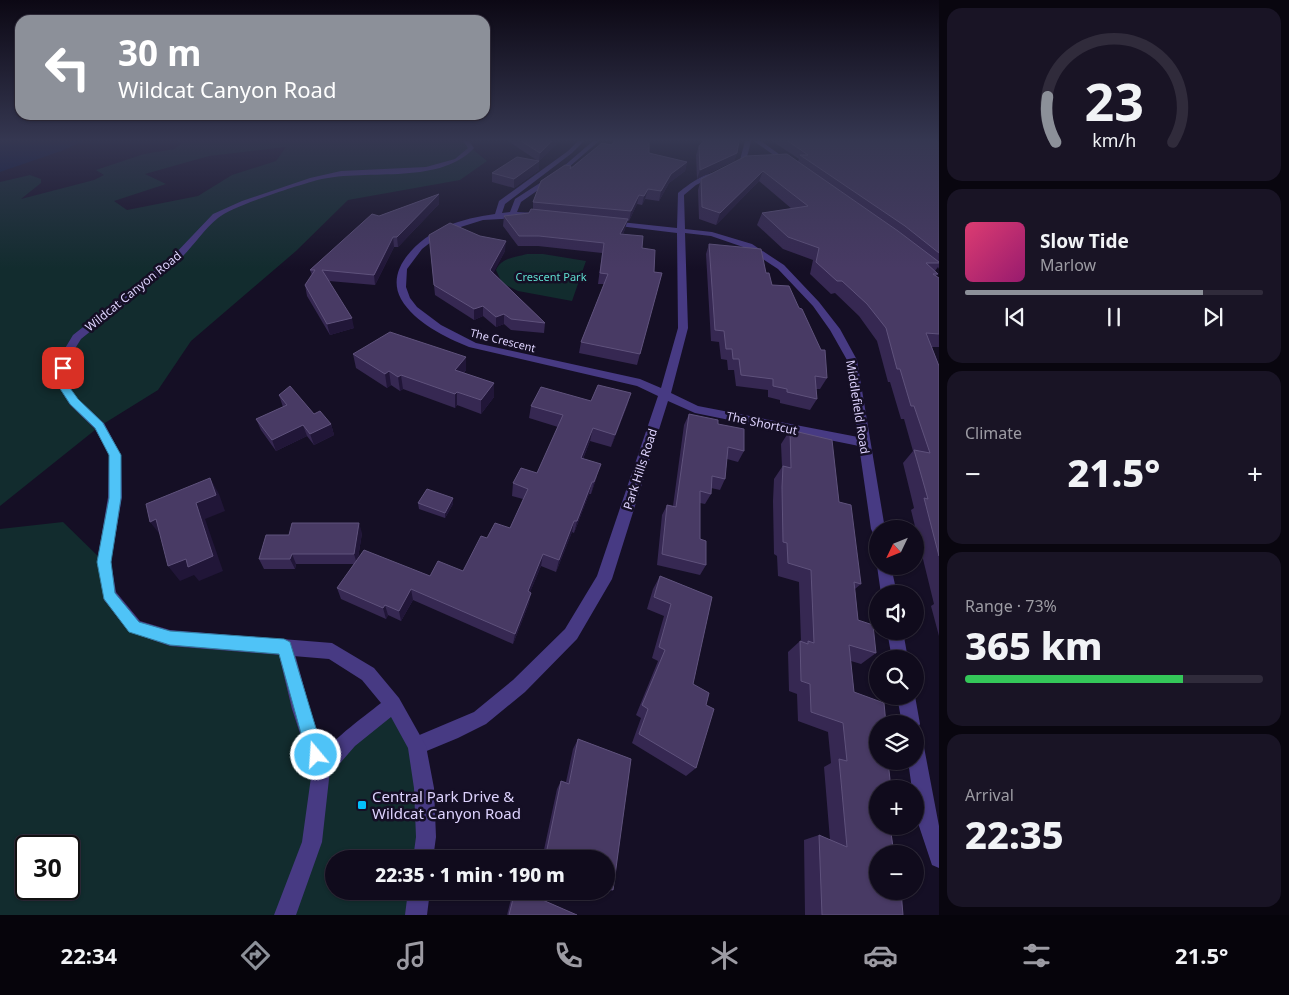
<!DOCTYPE html>
<meta charset="utf-8">
<style>
body{margin:0;font-family:"Noto Sans",sans-serif;background:#191425;color:#f1f3f6;height:100vh;display:flex;flex-direction:column;font-size:19px;white-space:nowrap}
*{box-sizing:border-box;margin:0}
p{font-size:16px;color:#9c9ba3}
.icon{flex:none;width:28px;height:28px;fill:none;stroke:currentColor;stroke-width:2;stroke-linecap:round;stroke-linejoin:round}
.map{position:relative;flex:1;overflow:hidden}
.panel{display:flex;flex-direction:column;gap:8px;padding:8px;background:#09060f;width:350px}
.panel>*{flex:none}
.guide{position:absolute;left:15px;top:15px;width:475px;height:105px;border-radius:15px;box-shadow:0 1px 4px #0004,0 0 0 1px #302b3b;background:#8c9099;color:#fff;overflow:hidden}
.needle{width:32px;rotate:227deg}
.controls{position:absolute;left:869px;top:520px;display:grid;gap:10px}
.controls a{display:grid;place-items:center;width:55px;height:55px;border-radius:50%;background:#100b1c;box-shadow:0 1px 4px #0004,0 0 0 1px #302b3b;font-size:25px}
.speed{position:absolute;left:15px;top:835px;display:flex;gap:10px;font-size:25px;font-weight:700;text-align:center}
.speed>*{display:grid;place-content:center;width:65px;height:65px;border-radius:50%;background:#100b1c;box-shadow:0 1px 4px #0004,0 0 0 1px #302b3b;line-height:1}
.speed .limit{border:2px solid #111;border-radius:8px;background:#fff;color:#111}
.pin{position:absolute;display:grid;place-items:center;width:42px;height:42px;color:#fff;margin:-21px;border-radius:10px;box-shadow:0 2px 8px #0006}
.me{position:absolute;width:55px;margin:-28px;rotate:342deg;stroke-linejoin:round;filter:drop-shadow(0 0 4px #0008)}
.turn{display:flex;align-items:center;gap:18px;height:105px;padding:0 20px;font-size:22px}
.turn .icon{width:65px;height:65px;stroke-width:2.5}
.turn b{display:block;font-size:35px;line-height:42px}
.big{font-size:38px;font-weight:800;line-height:1.1}
.panel .card{flex:1;display:flex;flex-direction:column;justify-content:center;gap:8px;min-width:0;padding:0 18px;border-radius:15px;background:#191425}
.panel .dial{align-items:center;gap:0}
.dial svg{height:130px;overflow:visible;fill:none;stroke:#302b3b;stroke-width:7;stroke-linecap:round;text-anchor:middle}
.dial text{fill:#f1f3f6;stroke:none}
.song{display:flex;align-items:center;gap:15px}
.cover{width:60px;height:60px;border-radius:8px;background:linear-gradient(135deg,hsl(340 70% 55%),hsl(320 70% 35%))}
.played{height:5px;border-radius:2px;background:linear-gradient(90deg,#8c9099 80%,#302b3b 80%)}
.keys{display:flex;justify-content:space-around;direction:ltr}
.heat{display:flex;justify-content:space-between;align-items:center;font-size:28px;direction:ltr}
.charge{height:8px;border-radius:4px;background:linear-gradient(90deg,#34c759 73%,#302b3b 0)}
.trip{position:absolute;left:325px;top:850px;width:290px;height:50px;border-radius:25px;background:#100b1c;box-shadow:0 1px 4px #0004,0 0 0 1px #302b3b;font-weight:800;line-height:50px;text-align:center}
.menu{display:flex;height:80px;justify-content:space-around;align-items:center;background:#06040b;color:#9c9ba3}
.menu .icon{width:35px;height:35px}
.menu .on{color:#8c9099}
.menu b{font-size:22px;color:#f1f3f6}
main{display:flex;flex:1;min-height:0}
.map>svg:first-child{display:block}
.green{fill:#122c2e;fill-rule:evenodd}
.water{fill:#0a1742}
.lines{fill:none;stroke-linecap:round;stroke-linejoin:round}
.minor{fill:#473a83;fill-rule:evenodd}
.tertiary{fill:#473a83;fill-rule:evenodd}
.wall{fill:#362852}
.shaded-wall{fill:#211638}
.building{fill:#483a64;stroke:#5f527c}
.route{fill:#4fc3f7;stroke:#337fa1}
.poi-dot{fill:#03c0fa;stroke:#150f25;stroke-width:2}
.labels{text-anchor:middle;dominant-baseline:central;stroke-width:5;stroke-linejoin:round;paint-order:stroke}
.far-park-label{font-size:11px;fill:#5fded0;stroke:#150f25}
.far-street-label{font-size:11px;fill:#ded3fe;stroke:#150f25}
.street-label{font-size:12px;fill:#ded3fe;stroke:#150f25}
.near-poi-label{font-size:15px;fill:#ded3fe;stroke:#150f25;text-anchor:start}
</style>
<main>
<div class="map">
<svg width="939" height="915" viewBox="0 0 939 915">
<rect width="100%" height="100%" fill="#150f25"/>
<!-- green -->
<path class="green" d="M177 141H466L471 148 487 161 460 180 348 200 296 251 191 341 158 390 100 426 0 506V182L30 175 41 179V183L21 199 94 180 104 175 96 170 144 154 175 149 181 143ZM286 147 276 161 232 175 198 196 127 210 114 201 166 184 145 174 209 156Z
M527 254H543L586 261 572 301 518 291 502 283 496 270C501 258 516 257 527 254Z
M63 522 104 562 109 595 135 627 285 647 321 770 393 704 417 746 423 859H334V891H419L416 915H0V529ZM26 846H69V889H26Z"/>
<!-- water -->
<path class="water" d="M0 141H84L61 151 0 172Z"/>
<g class="lines">
<!-- minor -->
<path class="minor" d="M578 141H584L572 153 505 204 502 213 510 212 515 199 557 172 593 141H599L561 174 521 202 517 212 536 213H539V217L483 220 451 230 436 238 422 249 407 269 406 287 410 298 417 307 441 325 476 343 640 379 661 388 678 328 677 233 611 225 607 223 611 221 677 228 678 193C688 185 704 172 717 173V175L696 185 684 195 685 229 712 232 752 244 784 265 819 302 840 329 857 360 885 529H878V535L873 533 871 529 859 446 695 413 668 401 612 579 577 639 525 692 486 724 458 738 417 755 410 753 408 746 410 739 474 712 513 680 565 629 597 576 658 396 637 386 469 347C445 337 415 323 401 299 384 268 420 238 446 226 462 220 478 216 495 214L499 201 568 151ZM685 233 711 236 746 248 778 269 813 306 830 330 847 360 858 437 698 406 671 393 688 328Z
M745 141H751C748 153 746 170 731 169V167L740 160Z
M754 141H761L794 165 789 166Z
M878 564V566H891L897 594H881L877 566Z
M887 631H903L908 659H892Z
M285 639 291 641 293 647 310 709 330 770 322 842 296 915H274L302 842 312 770 292 709 277 647 279 641Z
M897 696H915L920 724 917 730 915 731V724H902Z
M915 738 922 740 924 747 939 826V868L932 865 918 823 915 789H912L908 761H915Z"/>
<!-- tertiary -->
<path class="tertiary" d="M463 141H469L474 148C438 187 362 167 314 181 293 187 233 206 218 218 203 230 193 247 179 260 148 288 113 313 81 339L71 355 65 381 78 399 104 423 121 455 122 497 111 562 116 592 140 621 170 630 332 643 374 668 399 698 426 746 434 788 436 837 433 859H413L416 837 414 788 408 748 391 717 355 746 328 777 321 779 314 777 312 770C321 747 361 719 381 703L362 680 329 659 170 646 129 632 104 600 97 562 108 497 109 455 95 429 70 405 55 381 61 355 73 335 173 256 213 214 242 201 310 178 341 171 426 167 455 159 468 148Z
M408 891H430L427 915H405Z"/>
</g>
<!-- wall -->
<path class="wall" d="M508 141H560L539 161V170L514 188 492 182V173L538 161Z
M772 141H939V269L938 267 935 271 938 274 936 276 939 278V347H932L939 366V636L931 606 934 604 911 510 914 508 903 463 913 451 904 419H901L890 382H888L877 341 859 316 835 293 831 294 810 274 813 260 783 249 757 225 762 213 792 209 759 181 716 225 699 219 698 190 701 179 798 161 799 159Z
M699 146 737 153 734 161 697 179 696 155Z
M649 153 687 162 685 171 669 183 659 201 645 199 642 205 637 204 629 221 627 220 625 229 623 234 642 248 654 272 662 273 637 365 579 353 581 342 604 284H598L602 253 538 246H518L503 226 504 216 529 213 533 209V202L570 169Z
M439 194V204L398 247H394L375 285 329 281 354 328 330 335 307 296 305 285 312 275 310 270 379 216Z
M429 235 505 251 493 273 545 323 544 333 511 330 504 324 496 327 483 316 474 320 435 295Z
M709 244 766 273 772 285 799 308 827 378 820 389H816L817 399 810 410 780 403V400L768 397V390L736 386 734 370H728L727 360 721 359 719 342 711 341 706 254Z
M353 354 466 357V370L464 373 494 383V397L481 414 457 405 455 408 403 389 400 391 391 385 387 388 356 368Z
M631 393 627 406 611 447 590 441 583 459 597 476 591 494H589L574 533 572 532 556 572 541 566 530 592 529 603 513 644 413 600 401 621 388 615 386 619 341 599 337 588 354 564H296L295 569H264L259 559 289 535 362 533 358 558 430 576 463 571 487 538 510 528 523 499 512 496 513 483 537 473 558 427 529 418 531 406 591 401Z
M279 395 314 414 331 424 334 435 314 445 307 436 276 451 261 430 256 419 283 407Z
M689 414 718 424 744 451 738 462 727 459 725 479 720 490 711 488V494L705 504 700 503V539L706 565 700 575 657 565 662 515 667 505 673 506 684 425Z
M790 430 839 502 861 584 855 589 858 620 876 653 861 664 851 661 854 692 894 854 903 915H805L804 840 819 835 830 840 824 767 831 763 828 732 798 721 797 694 789 691 788 652 800 641 801 642 799 582 778 576 777 556 774 554 773 501 774 479 782 467 781 444Z
M453 498V504L445 518 419 509 418 503Z
M660 576 712 597 693 684 706 705 696 768 686 776 632 743 641 718 636 715 658 661 652 658 664 616 647 609 653 589Z
M578 739 631 759 613 890 606 893 600 891H606V859H542L557 789 561 781 566 782 573 749Z
M513 891H522L577 915H507Z"/>
<!-- shaded-wall -->
<path class="shaded-wall" d="M552 141H560L539 161 540 153Z
M737 153 734 161 697 179 700 170Z
M539 161V170L514 188V179Z
M687 162 685 171 669 183 659 201 661 191 671 174Z
M763 171 759 181 716 225 720 213Z
M648 189 645 199 642 205 644 196Z
M439 194V204L398 247 397 237Z
M639 195 637 204 629 221 631 211Z
M628 219 625 229 618 244 620 234Z
M393 237 394 247 375 285 374 275Z
M506 241 505 251 490 280V270Z
M483 306V316L474 320V309Z
M504 314V324L496 327V317Z
M352 318 354 328 330 335 327 324Z
M466 357V370L455 383V370Z
M389 371 391 385 387 388 385 374Z
M401 375 403 389 400 391 398 377Z
M494 383V397L481 414V400Z
M457 392V405L455 408V394Z
M631 393 627 406 611 447 615 435Z
M331 424 334 435 314 445 310 434Z
M303 425 307 436 276 451 272 440Z
M593 428 590 441 578 470 581 458Z
M601 464 591 494 594 482Z
M210 478 219 494 225 511 205 519 223 571 199 581 194 575 180 581 168 566 196 503Z
M592 482 589 494 574 533 577 521Z
M453 498V504L445 518V513Z
M156 519 162 537 150 522Z
M574 521 572 532 556 572 559 560Z
M359 523 362 533 357 564 354 554Z
M292 554 296 564 295 569 290 559Z
M543 554 541 566 526 602 528 591Z
M411 589 413 600 401 621 399 611Z
M531 593 529 603 513 644 515 634Z
M385 605 388 615 386 619 383 608Z"/>
<!-- building -->
<path class="building" d="M521 141H552L540 153Z
M614 141H649V153L687 162 671 174 661 191 648 189 644 196 639 195 631 211 533 202 541 181 565 165 571 166 570 169 602 143 612 145Z
M704 141H739L737 153 700 170 699 146Z
M788 141H936L939 143V253L905 226 800 155H808Z
M787 154 898 231 939 262V263H926L938 274H933L939 278V334L926 333 939 366V556L924 498 928 499 914 450 930 453 914 406H911L900 369H897L886 328 867 304 842 281H837L816 262 819 248 788 237 762 213 808 206 763 171 720 213 702 207 701 179 746 156Z
M517 157 539 161 514 179 492 173Z
M439 194 397 237H393L374 275 322 270 352 318 327 324 305 285 315 270H310L372 214 379 216Z
M531 209 628 219 620 234 643 236 642 248 655 250 654 272 662 273 640 354 581 342 608 274 600 273 604 243 539 236H519L504 216 529 213Z
M450 223 480 236 506 241 490 270 545 323 511 319 504 314 496 317 483 306 474 309 434 285 429 235Z
M709 244 761 249 766 273H769L772 285 789 286 799 308 802 309 821 350H825L827 378 815 376 817 399 787 392V389L773 386V379L741 375 739 359H733L732 349H726L724 331 715 330Z
M390 332 466 357 455 370 494 383 481 400 457 392 455 394 401 375 398 377 389 371 385 374 353 354Z
M598 385 631 393 615 435 593 428 581 458 601 464 594 482H592L577 521H574L559 560 543 554 528 591 531 593 515 634 411 589 399 611 385 605 383 608 337 588 364 550 430 576 438 561 463 571 481 536 487 538 495 523 510 528 528 489 513 483 521 468 537 473 563 415 531 406 541 387 591 401Z
M290 386 314 414 320 411 331 424 310 434 303 425 272 440 256 419 287 405 279 395Z
M689 414 718 420V424L744 429V451L728 447 725 479 712 476 711 494 700 491V539L706 541V565L662 554 667 505 676 507Z
M790 430 832 440 839 502 851 505 861 584 854 582 858 620 873 625 876 653 849 645 854 692 884 703 886 724H878V761H888L891 789H878V826H890L894 854H878V891H901L903 915H822L819 835 847 847 839 759 847 761 843 723 811 712 810 684 801 681 800 641 808 644V641L814 643 811 570 788 563 787 543 783 542 782 487 783 466 791 468Z
M210 478 216 495 196 503 213 556 188 567 186 559 168 566 156 519 150 522 146 504Z
M427 489 453 498 445 513 418 503Z
M292 523H359L354 554H292L290 559H259L266 535H289Z
M660 576 712 597 693 684 709 693 706 705 714 709 696 768 639 734 648 709 642 705 665 650 659 647 671 604 654 597Z
M578 739 631 759 613 890 606 887V859H545L561 781 569 784Z
M515 891H522L577 915H509Z"/>
<!-- sky -->
<linearGradient id="sky" x2="0" y2="1"><stop stop-color="#0c0814"/><stop offset="0.52" stop-color="#353751"/><stop offset="1" stop-color="#353751" stop-opacity="0"/></linearGradient>
<rect width="939" height="269" fill="url(#sky)"/>
<!-- route -->
<path class="route" d="M63 365 68 368 65 381 78 399 103 423 121 455V498L111 562 115 593 139 622 170 631 284 639 290 642 324 755 322 761 316 764 310 761 307 755 279 654 170 645 129 632 104 599 97 562 109 498V455L95 428 70 404 55 381 58 368Z"/>
<!-- markers -->
<rect class="poi-dot" x="357" y="800" width="10" height="10" rx="2.5"/>
<g class="labels">
<!-- far-park labels -->
<g class="far-park-label">
<text x="551" y="276">Crescent Park</text>
</g>
<!-- far-street labels -->
<g class="far-street-label">
<text transform="translate(503 340) rotate(14)">The Crescent</text>
</g>
<!-- street labels -->
<g class="street-label">
<text transform="translate(133 291) rotate(-39)">Wildcat Canyon Road</text>
<text transform="translate(858 407) rotate(81)">Middlefield Road</text>
<text transform="translate(762 423) rotate(12)">The Shortcut</text>
<text transform="translate(640 469) rotate(-72)">Park Hills Road</text>
</g>
<!-- near-poi labels -->
<g class="near-poi-label">
<text x="372" y="796">Central Park Drive &amp;<tspan x="372" dy="17">Wildcat Canyon Road</tspan></text>
</g>
</g>
</svg>
<div class="controls">
<a><svg class="needle" viewBox="-14 -14 28 28"><path d="M0-13l5 13h-10z" fill="#e53935"/><path d="M0 13l5-13h-10z" fill="#9c9ba3"/></svg></a>
<a><svg class="icon" aria-label="sound" viewBox="0 0 24 24"><path d="M4 9h4l5-4v14l-5-4H4zM17 9q2 3 0 6"/></svg></a>
<a><svg class="icon" aria-label="search" viewBox="0 0 24 24"><circle cx="10" cy="10" r="6"/><path d="M15 15l6 6"/></svg></a>
<a><svg class="icon" aria-label="layers" viewBox="0 0 24 24"><path d="M12 4l9 5-9 5-9-5zM3 14l9 5 9-5"/></svg></a>
<a>+</a>
<a>−</a>
</div>
<div class="speed"><div class="limit">30</div></div>
<div class="pin" style="left:63px;top:368px;background:#d93025"><svg class="icon" aria-label="arrive" viewBox="0 0 24 24"><path d="M6 21V4h12l-3 4 3 4H6"/></svg></div>
<svg class="me" style="left:316px;top:755px" viewBox="-20 -20 40 40"><circle r="17" fill="#4fc3f7" stroke="#fff" stroke-width="3"/><path d="M0-11L8 9 0 5-8 9z" fill="#fff"/></svg>
<div class="trip">22:35 · 1 min · 190 m</div>
<div class="guide">
<div class="turn"><svg class="icon" aria-label="left" viewBox="0 0 24 24"><path d="M17 20v-9H6M10 6l-5 5 5 5"/></svg><div><b>30 m</b>Wildcat Canyon Road</div></div>
</div>
</div>
<section class="panel">
<div class="card dial"><svg viewBox="0 0 100 80">
<path d="M14 69A42 42 0 1 1 86 69"/>
<path d="M14 69A42 42 0 0 1 9 41" stroke="#8c9099"/>
<text x="50" y="56" font-size="32" font-weight="700">23</text>
<text x="50" y="72" font-size="11">km/h</text>
</svg></div>
<div class="card">
<div class="song"><i class="cover"></i><div><b>Slow Tide</b><p>Marlow</p></div></div>
<div class="played"></div>
<div class="keys"><svg class="icon" aria-label="previous" viewBox="0 0 24 24"><path d="M18 5L8 12l10 7zM5 5v14"/></svg><svg class="icon" aria-label="pause" viewBox="0 0 24 24"><path d="M8 5v14M16 5v14"/></svg><svg class="icon" aria-label="next" viewBox="0 0 24 24"><path d="M6 5l10 7-10 7zM19 5v14"/></svg></div>
</div>
<div class="card"><p>Climate</p>
<div class="heat"><a>−</a><b class="big">21.5°</b><a>+</a></div>
</div>
<div class="card"><p>Range · 73%</p><b class="big">365 km</b><div class="charge"></div></div>
<div class="card"><p>Arrival</p><b class="big">22:35</b></div>
</section>
</main>
<nav class="menu">
<b>22:34</b>
<svg class="icon on" aria-label="directions" viewBox="0 0 24 24"><path d="M12 3l9 9-9 9-9-9zM9 14v-3h6M13 9l2 2-2 2"/></svg>
<svg class="icon" aria-label="music" viewBox="0 0 24 24"><path d="M9 18V5l10-2v13"/><circle cx="6" cy="18" r="3"/><circle cx="16" cy="16" r="3"/></svg>
<svg class="icon" aria-label="phone" viewBox="0 0 24 24"><path d="M5 4h4l2 5-3 2q2 4 5 5l2-3 5 2v4C11 20 4 13 5 4z"/></svg>
<svg class="icon" aria-label="climate" viewBox="0 0 24 24"><path d="M12 3v18M4 7l16 10M4 17L20 7"/></svg>
<svg class="icon" aria-label="car" viewBox="0 0 24 24"><path d="M5 17H2v-5l4-1 3-4h7l3 4 3 1v5h-3M9 17h6M6 11h13"/><circle cx="7" cy="17" r="2"/><circle cx="17" cy="17" r="2"/></svg>
<svg class="icon" aria-label="filters" viewBox="0 0 24 24"><path d="M4 7h16M4 17h16"/><circle cx="9" cy="7" r="2"/><circle cx="15" cy="17" r="2"/></svg>
<b>21.5°</b>
</nav>
